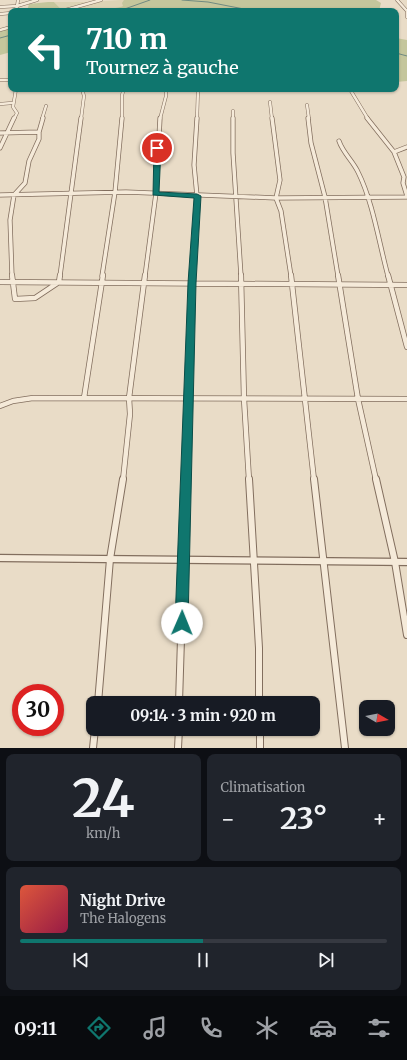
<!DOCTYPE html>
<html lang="fr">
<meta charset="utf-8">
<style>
body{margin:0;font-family:Merriweather,serif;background:#20242c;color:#f1f3f6;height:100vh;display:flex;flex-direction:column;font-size:15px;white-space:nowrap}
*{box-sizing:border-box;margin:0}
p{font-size:13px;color:#9ea1a6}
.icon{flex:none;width:22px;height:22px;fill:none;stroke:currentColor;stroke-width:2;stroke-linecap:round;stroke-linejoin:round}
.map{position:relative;height:748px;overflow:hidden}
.details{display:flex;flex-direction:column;gap:6px;padding:6px;background:#0d0f14;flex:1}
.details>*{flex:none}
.top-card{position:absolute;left:8px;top:8px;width:391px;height:84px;border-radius:8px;box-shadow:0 1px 3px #0004;background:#0f766e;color:#fff;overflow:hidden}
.needle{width:26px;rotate:99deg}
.tools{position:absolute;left:359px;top:700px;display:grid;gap:8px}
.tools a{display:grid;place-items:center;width:36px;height:36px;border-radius:8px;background:#171b24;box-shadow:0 1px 3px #0004;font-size:20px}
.speed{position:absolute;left:12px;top:684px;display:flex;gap:8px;font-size:20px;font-weight:700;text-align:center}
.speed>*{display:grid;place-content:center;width:52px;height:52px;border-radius:50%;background:#171b24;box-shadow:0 1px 3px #0004;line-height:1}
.speed .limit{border:6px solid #d22;background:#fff;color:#111}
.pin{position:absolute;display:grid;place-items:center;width:34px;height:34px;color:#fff;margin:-17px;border:2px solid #fff;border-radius:50%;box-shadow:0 1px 4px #0007}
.me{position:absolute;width:44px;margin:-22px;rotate:1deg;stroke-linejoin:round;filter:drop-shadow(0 0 3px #0008)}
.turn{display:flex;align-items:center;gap:14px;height:84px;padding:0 12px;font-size:18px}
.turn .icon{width:52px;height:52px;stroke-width:2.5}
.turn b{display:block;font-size:28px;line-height:34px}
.big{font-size:30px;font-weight:700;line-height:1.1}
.details .tile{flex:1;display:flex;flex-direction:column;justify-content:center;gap:6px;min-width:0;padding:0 14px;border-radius:8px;background:#20242c}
.details .dial{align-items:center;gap:0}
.dial b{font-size:52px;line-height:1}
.song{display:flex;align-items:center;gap:12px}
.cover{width:48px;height:48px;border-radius:6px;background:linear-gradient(135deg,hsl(10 70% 55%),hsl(340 70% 35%))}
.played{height:4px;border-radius:2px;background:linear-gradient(90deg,#0f766e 50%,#363941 50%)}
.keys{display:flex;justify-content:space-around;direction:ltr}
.heat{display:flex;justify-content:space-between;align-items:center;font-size:22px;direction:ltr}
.details .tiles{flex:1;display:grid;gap:6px;grid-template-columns:1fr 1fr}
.tile:last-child{grid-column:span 2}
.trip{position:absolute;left:86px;top:696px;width:234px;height:40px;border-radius:8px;background:#171b24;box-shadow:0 1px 3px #0004;font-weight:700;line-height:40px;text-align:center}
.tab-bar{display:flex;height:64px;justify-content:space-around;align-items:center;background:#090b0e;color:#9ea1a6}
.tab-bar .icon{width:28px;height:28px}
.tab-bar .on{color:#0f766e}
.tab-bar b{font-size:18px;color:#f1f3f6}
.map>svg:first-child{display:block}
.farmland{fill:#ddd3b5}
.green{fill:#c4c69c}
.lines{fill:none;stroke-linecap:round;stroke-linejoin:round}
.stream{stroke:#6f8a81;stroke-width:1}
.minor-far3-casing{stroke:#826e5e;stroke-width:3.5}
.minor-far2-casing{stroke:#826e5e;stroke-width:5}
.minor-far1-casing{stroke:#826e5e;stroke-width:6}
.minor-casing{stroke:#826e5e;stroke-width:8}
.tertiary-casing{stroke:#826e5e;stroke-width:2.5}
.minor-far3{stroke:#f5ead9;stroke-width:2.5}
.minor-far2{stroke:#f5ead9;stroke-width:3.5}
.minor-far1{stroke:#f5ead9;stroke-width:4.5}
.minor{stroke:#f5ead9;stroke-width:6}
.tertiary{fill:#f5ead9;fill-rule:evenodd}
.route{fill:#0f766e;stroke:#0a4d48}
</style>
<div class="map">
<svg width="407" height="748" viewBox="0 0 407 748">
<rect width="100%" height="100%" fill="#e9dcc7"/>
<!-- farmland -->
<path class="farmland" d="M120 0H133L124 1 123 6 120 7 100 11H63L54 2H92Z"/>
<!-- green -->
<path class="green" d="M124 0H376L381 3 379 11H71H100L120 7 123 6 122 3Z
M48 2H54L63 11H27L29 4Z
M11 25V52L0 55V29Z
M396 38 407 40V81L396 82Z"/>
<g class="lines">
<!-- stream -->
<path class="stream" d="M182 0 208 2 254 11
M119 11 150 0
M0 38 11 35
M396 53 407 56"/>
<defs>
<path id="minor-far3" d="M397 0 407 11V17
M0 7 17 6 18 0
M16 11 17 6 37 0
M62 11 101 0
M0 14 11 13
M0 30 11 27
M0 80H11
M357 89 351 91 368 119
M270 102 272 119
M0 104 12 103
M307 105 309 119
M233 111V119
M14 119 17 113 13 107 16 89
M42 119 46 106
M81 119 84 96 82 89
M122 119V95L124 89
M160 119 166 96V89
M197 119 198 89"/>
<path id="minor-far2" d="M233 118V153L241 276
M272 118 280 180 276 198 281 211 291 276
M308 118 311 143 325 197 338 276
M367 118 394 152 404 177 403 183 407 196
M0 133 39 132
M339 141C343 153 353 161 358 172 373 202 379 243 388 276
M0 148 14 118
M394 152 407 147
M0 195 126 192 276 198 407 197
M12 276 10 220 14 195 25 183 29 161 39 139V132L43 118
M60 276 81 118
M102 276 115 192 122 118
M145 276 156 193 160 118
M192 276 197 196 194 165 197 118"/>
<path id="minor-far1" d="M12 275 15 299 35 298 59 282 60 275
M241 275 244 399 249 480
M291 275 314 480
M338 275 358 399 376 480
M388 275 407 347
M0 282 407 285
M84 398 103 275
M0 406 13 401 33 398 407 399
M123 480 130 414 129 398 145 275
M186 480 192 275"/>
<path id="minor" d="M249 479 259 648V703
M314 479 345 748
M376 479 395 562 407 635
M98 703 110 559 123 479
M179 703 186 479
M260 729V748
M93 748 95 729
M178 748 179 729"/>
<path id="tertiary" d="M0 555 407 559V565L0 561Z"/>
</defs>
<!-- minor-far3 casing -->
<use href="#minor-far3" class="minor-far3-casing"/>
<!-- minor-far2 casing -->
<use href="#minor-far2" class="minor-far2-casing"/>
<!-- minor-far1 casing -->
<use href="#minor-far1" class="minor-far1-casing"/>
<!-- minor casing -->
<use href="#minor" class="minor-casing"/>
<!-- tertiary casing -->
<use href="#tertiary" class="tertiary-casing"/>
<!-- minor-far3 -->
<use href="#minor-far3" class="minor-far3"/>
<!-- minor-far2 -->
<use href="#minor-far2" class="minor-far2"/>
<!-- minor-far1 -->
<use href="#minor-far1" class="minor-far1"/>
<!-- minor -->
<use href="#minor" class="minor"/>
<!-- tertiary -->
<use href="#tertiary" class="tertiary"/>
</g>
<!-- route -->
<path class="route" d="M157 146 161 148 159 192 197 194 201 196 196 283 188 623 186 628 182 629 177 628 175 623 188 283 194 198 153 195 154 148Z"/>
</svg>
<div class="tools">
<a><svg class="needle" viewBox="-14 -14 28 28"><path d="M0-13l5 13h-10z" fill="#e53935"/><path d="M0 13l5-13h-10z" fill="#9ea1a6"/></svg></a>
</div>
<div class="speed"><div class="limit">30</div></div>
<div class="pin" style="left:157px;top:148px;background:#d93025"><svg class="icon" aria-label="arrive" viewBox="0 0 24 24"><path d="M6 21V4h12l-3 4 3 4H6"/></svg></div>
<svg class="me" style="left:182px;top:623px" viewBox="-20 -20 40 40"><circle r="19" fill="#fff"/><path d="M0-13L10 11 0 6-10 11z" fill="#0f766e"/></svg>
<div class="trip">09:14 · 3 min · 920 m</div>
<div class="top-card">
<div class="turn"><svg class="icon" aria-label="left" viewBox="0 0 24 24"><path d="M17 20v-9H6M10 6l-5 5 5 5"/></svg><div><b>710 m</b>Tournez à gauche</div></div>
</div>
</div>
<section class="details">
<div class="tiles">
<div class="tile dial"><b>24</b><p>km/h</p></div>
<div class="tile"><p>Climatisation</p>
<div class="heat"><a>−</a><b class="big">23°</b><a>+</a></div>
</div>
<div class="tile">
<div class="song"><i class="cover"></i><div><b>Night Drive</b><p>The Halogens</p></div></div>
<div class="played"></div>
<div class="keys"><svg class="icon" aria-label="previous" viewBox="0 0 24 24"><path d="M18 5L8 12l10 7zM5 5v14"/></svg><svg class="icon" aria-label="pause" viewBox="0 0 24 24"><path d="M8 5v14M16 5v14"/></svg><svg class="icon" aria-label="next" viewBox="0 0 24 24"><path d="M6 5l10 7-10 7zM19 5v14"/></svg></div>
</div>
</div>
</section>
<nav class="tab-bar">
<b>09:11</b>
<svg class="icon on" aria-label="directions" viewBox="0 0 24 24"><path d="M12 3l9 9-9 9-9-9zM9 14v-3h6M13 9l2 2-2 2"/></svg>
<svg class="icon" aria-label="music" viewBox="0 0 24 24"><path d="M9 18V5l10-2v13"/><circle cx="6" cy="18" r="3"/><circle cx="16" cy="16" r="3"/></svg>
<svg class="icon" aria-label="phone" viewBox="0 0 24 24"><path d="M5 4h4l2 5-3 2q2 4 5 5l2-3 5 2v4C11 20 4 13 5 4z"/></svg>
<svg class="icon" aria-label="climate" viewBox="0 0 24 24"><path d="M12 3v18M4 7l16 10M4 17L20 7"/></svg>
<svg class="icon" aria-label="car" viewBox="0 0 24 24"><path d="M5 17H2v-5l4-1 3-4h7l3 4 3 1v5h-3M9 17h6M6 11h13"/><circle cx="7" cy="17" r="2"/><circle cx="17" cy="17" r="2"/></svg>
<svg class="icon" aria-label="filters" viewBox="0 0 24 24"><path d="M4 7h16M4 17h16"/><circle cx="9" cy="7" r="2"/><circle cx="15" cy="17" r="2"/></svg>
</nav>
